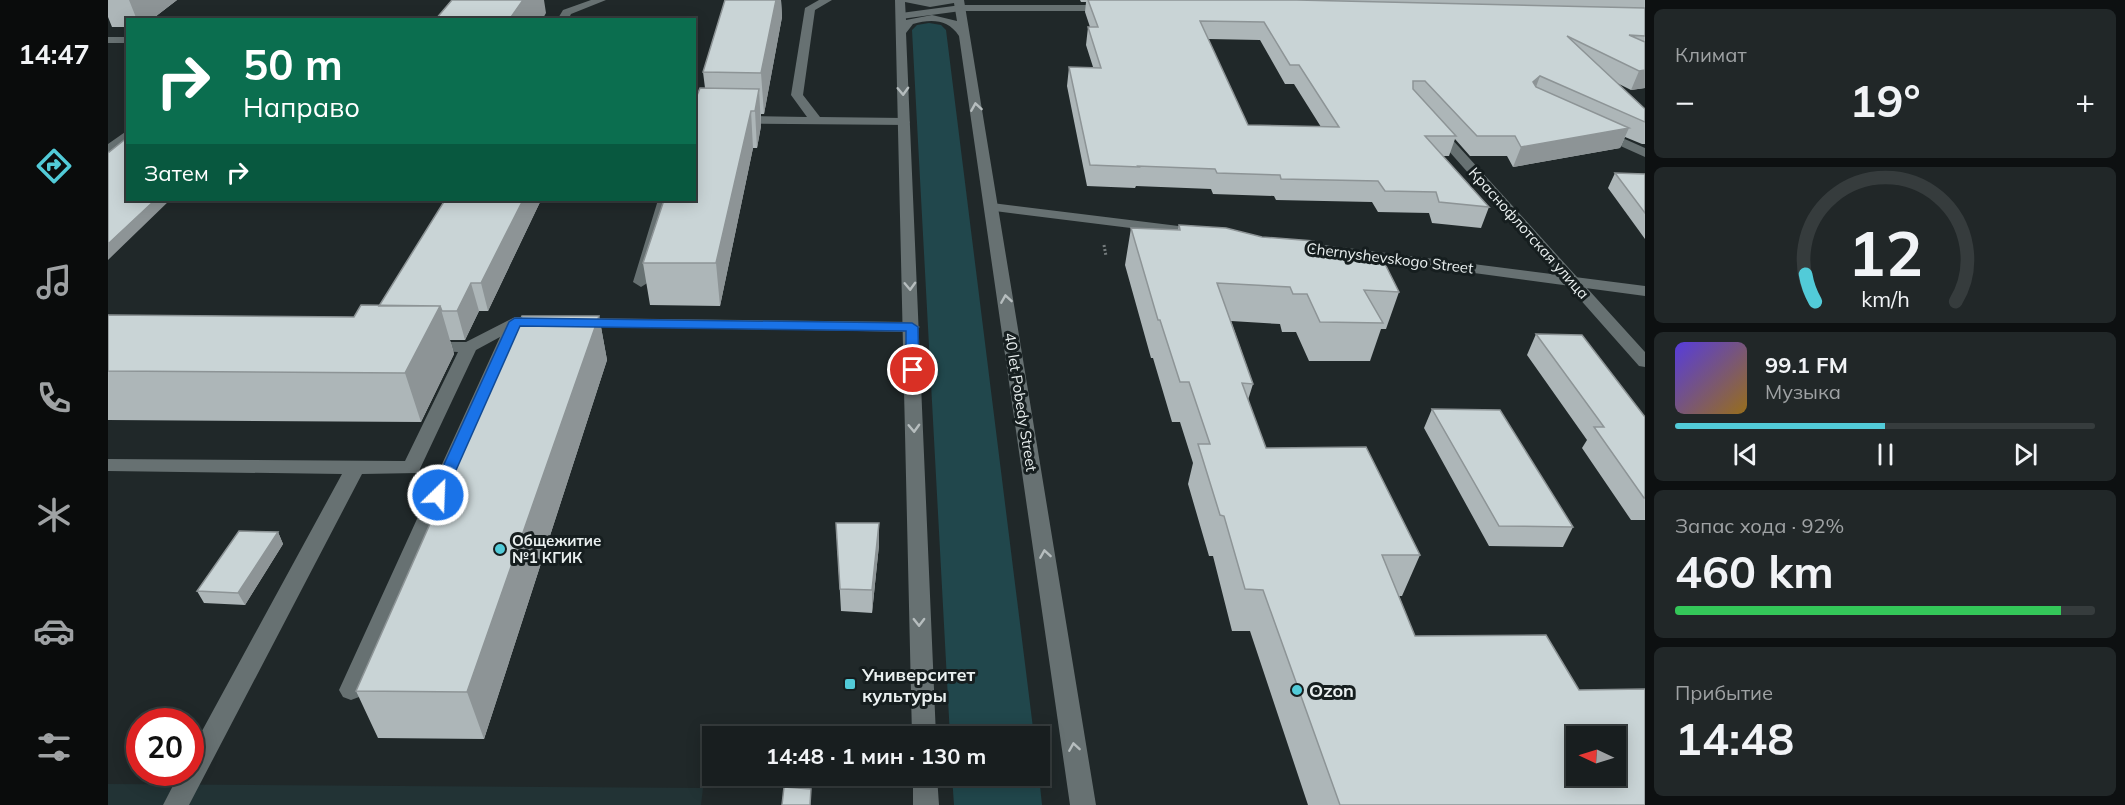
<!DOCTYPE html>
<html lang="ru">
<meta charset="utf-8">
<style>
body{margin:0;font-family:Mulish,sans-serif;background:#212728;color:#f1f3f6;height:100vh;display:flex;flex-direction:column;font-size:22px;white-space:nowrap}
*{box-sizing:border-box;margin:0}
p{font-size:20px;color:#9fa2a4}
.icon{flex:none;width:33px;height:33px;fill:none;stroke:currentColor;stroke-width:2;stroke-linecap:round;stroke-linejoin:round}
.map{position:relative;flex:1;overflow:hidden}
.side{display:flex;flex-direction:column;gap:9px;padding:9px;background:#0d1011;width:480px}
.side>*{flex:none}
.guide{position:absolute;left:18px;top:18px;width:570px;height:183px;border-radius:0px;box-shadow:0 3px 15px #0003,0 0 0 2px #363c3d;background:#0b6e4f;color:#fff;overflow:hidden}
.needle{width:39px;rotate:274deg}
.fabs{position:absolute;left:1458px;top:726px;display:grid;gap:12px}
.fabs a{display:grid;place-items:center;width:60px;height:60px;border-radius:0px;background:#181e1f;box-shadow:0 3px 15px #0003,0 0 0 2px #363c3d;font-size:30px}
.speed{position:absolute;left:18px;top:708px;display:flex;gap:12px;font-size:30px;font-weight:700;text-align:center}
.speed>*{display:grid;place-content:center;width:78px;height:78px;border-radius:50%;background:#181e1f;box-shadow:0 3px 15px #0003,0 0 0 2px #363c3d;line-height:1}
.speed .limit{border:9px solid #d22;background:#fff;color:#111}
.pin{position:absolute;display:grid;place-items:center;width:51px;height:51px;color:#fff;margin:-26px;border:3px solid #fff;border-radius:50%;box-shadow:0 2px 6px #0007}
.me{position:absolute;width:66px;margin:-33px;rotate:24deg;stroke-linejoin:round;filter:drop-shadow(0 0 4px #0008)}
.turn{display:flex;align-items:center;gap:21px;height:126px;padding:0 18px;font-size:27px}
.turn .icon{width:78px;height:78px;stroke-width:2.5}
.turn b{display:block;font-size:42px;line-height:51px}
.then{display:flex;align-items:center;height:57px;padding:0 18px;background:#0003;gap:12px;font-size:22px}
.big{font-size:45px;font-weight:700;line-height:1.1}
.side .widget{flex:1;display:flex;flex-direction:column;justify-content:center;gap:9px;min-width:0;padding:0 21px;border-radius:9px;background:#212728}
.side .dial{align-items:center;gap:0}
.dial svg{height:156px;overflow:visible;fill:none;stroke:#363c3d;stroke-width:7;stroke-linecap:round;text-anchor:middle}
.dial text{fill:#f1f3f6;stroke:none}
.song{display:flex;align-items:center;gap:18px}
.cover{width:72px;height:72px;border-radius:9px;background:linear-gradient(135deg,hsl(250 70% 55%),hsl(40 70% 35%))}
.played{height:6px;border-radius:3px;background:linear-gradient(90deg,#52cbd8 50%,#363c3d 50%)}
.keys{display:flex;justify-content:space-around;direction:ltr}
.heat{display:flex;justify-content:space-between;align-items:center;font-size:33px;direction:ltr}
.charge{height:9px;border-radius:4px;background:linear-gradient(90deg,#34c759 92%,#363c3d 0)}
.trip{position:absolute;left:594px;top:726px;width:348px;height:60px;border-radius:0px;background:#181e1f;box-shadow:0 3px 15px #0003,0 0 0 2px #363c3d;font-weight:700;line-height:60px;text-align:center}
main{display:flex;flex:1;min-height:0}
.tab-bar{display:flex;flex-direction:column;width:108px;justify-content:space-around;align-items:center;background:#0a0c0c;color:#9fa2a4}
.tab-bar .icon{width:42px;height:42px}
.tab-bar .on{color:#52cbd8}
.tab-bar b{font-size:27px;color:#f1f3f6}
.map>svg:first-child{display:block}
.built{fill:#223335}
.green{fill:#21474c}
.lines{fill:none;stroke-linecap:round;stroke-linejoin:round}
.path{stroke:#757c7d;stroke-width:3;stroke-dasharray:2 2;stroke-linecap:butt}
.service{fill:#677172;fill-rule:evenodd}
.minor{fill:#677172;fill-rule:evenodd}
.tertiary{fill:#677172;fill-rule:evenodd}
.secondary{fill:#677172;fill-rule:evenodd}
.wall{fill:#adb6b8;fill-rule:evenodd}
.shaded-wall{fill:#8d9496}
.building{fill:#c9d4d6;stroke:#8d9496;stroke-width:1.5;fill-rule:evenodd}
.oneway{stroke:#b6bdbe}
.route{fill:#1a73e8;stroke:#114b97;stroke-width:1.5}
.poi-dot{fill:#52cbd8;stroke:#161e1f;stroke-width:2}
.labels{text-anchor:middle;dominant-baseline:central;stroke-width:6;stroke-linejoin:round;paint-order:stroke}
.street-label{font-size:15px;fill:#eaf0f0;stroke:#161e1f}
.poi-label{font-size:15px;font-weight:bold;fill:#eaf0f0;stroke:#161e1f;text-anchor:start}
.near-poi-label{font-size:18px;font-weight:bold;fill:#eaf0f0;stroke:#161e1f;text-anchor:start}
</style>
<main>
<nav class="tab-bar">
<b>14:47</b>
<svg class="icon on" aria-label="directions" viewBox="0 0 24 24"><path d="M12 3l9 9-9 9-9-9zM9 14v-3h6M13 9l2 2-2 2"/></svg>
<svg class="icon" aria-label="music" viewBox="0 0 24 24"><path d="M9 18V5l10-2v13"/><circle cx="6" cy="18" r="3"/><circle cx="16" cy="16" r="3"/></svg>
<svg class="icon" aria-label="phone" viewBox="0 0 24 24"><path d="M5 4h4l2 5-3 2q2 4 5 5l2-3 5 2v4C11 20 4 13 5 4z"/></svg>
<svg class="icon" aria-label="climate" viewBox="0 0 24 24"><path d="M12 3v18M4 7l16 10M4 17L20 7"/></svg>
<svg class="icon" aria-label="car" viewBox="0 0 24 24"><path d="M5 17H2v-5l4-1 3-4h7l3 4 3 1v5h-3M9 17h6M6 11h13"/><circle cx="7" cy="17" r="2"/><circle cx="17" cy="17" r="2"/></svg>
<svg class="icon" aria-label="filters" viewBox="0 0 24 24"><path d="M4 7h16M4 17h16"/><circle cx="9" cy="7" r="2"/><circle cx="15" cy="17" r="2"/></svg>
</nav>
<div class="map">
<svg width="1537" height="805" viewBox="0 0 1537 805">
<rect width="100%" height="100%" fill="#202829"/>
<!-- built -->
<path class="built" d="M0 784 595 788 593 805H0Z"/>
<!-- green -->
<path class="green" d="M821 23 833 25 838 30 926 736H842L804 30 809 25Z
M844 776H931L934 805H846Z"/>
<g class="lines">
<!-- path -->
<path class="path" d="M996 245 998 256"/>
<!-- service -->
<path class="service" d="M483 0H498L463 14 460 20H449L455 10Z
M711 0H724L707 10 695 95 712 117 796 118 802 122 800 125 586 123V115L699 117 683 95 697 8Z
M0 37H20V43H0Z
M20 130V141L0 154V144Z
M550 200H564L541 282 533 287 525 282Z
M407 317H436L444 322 436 327H413L251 697 243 700 235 697 231 690 392 337 368 350 310 473 254 474 81 805H55L72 772H82V753L234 474 0 471V459L297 461 350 352 314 350 312 346 314 342H358Z
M470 318 804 322 812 327 804 332 464 326 462 323Z"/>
<!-- minor -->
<path class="minor" d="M853 5H1001L1006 8 1001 11H853L793 19 788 16 793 13Z
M1328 125 1332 126 1537 352V367L1531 366 1324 132 1322 129Z
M1492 128 1537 148V157L1488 135 1486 132 1488 129Z"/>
<!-- tertiary -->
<path class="tertiary" d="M884 203 1095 229 1102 233 1095 237 879 210 877 207Z
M1185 241 1537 286V296L1180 248 1178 245 1180 242Z"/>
<!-- secondary -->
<path class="secondary" d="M787 0H856L988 805H962L851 36C840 19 823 19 805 24L798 33 828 736H804ZM797 2 822 7 846 3 849 21 824 15 798 20Z
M805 776H829L831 805H805Z"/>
</g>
<!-- wall -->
<path class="wall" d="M0 0H69L43 20H20V27H4L0 17Z
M617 0H673L674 17 656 114H653V126L649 148H645L612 306 542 305 535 263 597 88 595 72Z
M972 0H1537V88L1523 90 1509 83 1537 109V144H1534L1517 137 1512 148 1405 167 1399 156H1362L1347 139 1341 156H1335L1381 207 1373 228 1324 223 1321 213 1270 212 1264 202 1168 200 1166 196 1105 194 1103 189 1028 186 1027 188 979 186 959 86 961 67H985L978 45 980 27H982L977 12 978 2H973ZM1100 39 1152 40 1177 84H1186L1213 127 1140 125Z
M1507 173 1537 174V239L1500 188Z
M433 200 380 311H371L357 340H342L346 354 313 422 0 420V315L246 317 271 306Z
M1071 225 1210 253 1291 292 1278 329H1273L1262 361H1201L1188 332H1174L1172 324 1123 321 1145 384 1140 400 1158 448 1312 555 1294 596H1291L1307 636 1537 805H1200L1142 631H1124L1105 556H1101L1080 484 1085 463 1072 422H1064L1045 358H1043L1017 265 1023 228 1070 230Z
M491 316 499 360 376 739 270 738 248 691Z
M1428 334 1537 417V520H1523L1474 448 1479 440 1419 355Z
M1324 409 1465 527 1455 547 1381 546 1316 428Z
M728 523H771V545L764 613 733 611Z
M170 532 175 544 137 605 96 603 89 591Z"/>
<!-- shaded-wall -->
<path class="shaded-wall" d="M21 0H69L43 20H29Z
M415 0H436L438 13 434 20H401Z
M668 0H673L674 17 656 114 653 73Z
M1537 70V88L1523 90 1531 71Z
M1432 76 1425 95V82Z
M651 89 653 126 649 148 647 111Z
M643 111 645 148 612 306 608 263Z
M1521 128 1512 148 1405 167 1413 147Z
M47 200H62L0 260V244Z
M415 200H433L380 311 373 283Z
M363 283 371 311 357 340 349 311Z
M332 306 346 354 313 422 297 373Z
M491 316 499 360 376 739 359 692Z
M771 523V545L764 613V590Z
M170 532 175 544 137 605 130 593Z"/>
<!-- building -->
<path class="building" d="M344 0H415L401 20H327Z
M617 0H668L653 73 595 72Z
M980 0H1189L1537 8V36L1521 35 1537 42V70L1531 71 1459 36 1537 109V122L1432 76 1425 82 1428 87 1521 128 1413 147 1407 136H1369L1317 81H1305V89L1348 136H1317L1381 207 1331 202 1328 192 1277 191 1270 181 1173 179 1172 175 1109 173 1107 169 1030 166 1031 167 982 165 961 67 993 68 980 27H990ZM1092 21 1156 22 1182 65H1191L1231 127 1140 125Z
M592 88 651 89 647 111H643L608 263H535L556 200H586V103Z
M20 137V200H47L0 244V153Z
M1507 173 1537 174V213Z
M337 200H415L373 283H363L349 311H334L332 306H271Z
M1071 225 1118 228 1154 237 1206 241 1210 253 1273 256 1291 292 1256 290 1275 323 1212 322 1199 294H1185L1182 287 1109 283 1145 384 1134 383 1158 448 1258 447 1312 555H1274L1307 636 1438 635 1471 690 1537 689V805H1232L1155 590 1137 589 1116 516 1112 515 1090 444H1102L1081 382H1072L1052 320H1050L1023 228 1072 230ZM1468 736H1508V776H1468Z
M253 305 332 306 297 373 0 371V315L246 317Z
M414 316H491L359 692 248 691Z
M1428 334 1474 335 1537 417V498H1536L1486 427H1496Z
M1324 409 1392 410 1465 527 1391 526Z
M728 523H771L764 590 732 589Z
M131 531 170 532 130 593 89 591Z
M676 787 703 789 702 805H674Z"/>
<!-- one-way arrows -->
<defs><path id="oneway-chevron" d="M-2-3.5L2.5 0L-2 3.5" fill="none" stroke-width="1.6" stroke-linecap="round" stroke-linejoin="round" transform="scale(1.5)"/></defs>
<g class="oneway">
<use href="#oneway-chevron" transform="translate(795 91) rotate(88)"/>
<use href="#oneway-chevron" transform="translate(868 107) rotate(-99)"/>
<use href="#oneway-chevron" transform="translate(802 286) rotate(88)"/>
<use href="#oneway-chevron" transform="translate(898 299) rotate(-99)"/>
<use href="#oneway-chevron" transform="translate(806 428) rotate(88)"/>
<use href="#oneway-chevron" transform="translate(937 554) rotate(-99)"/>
<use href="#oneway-chevron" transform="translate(811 622) rotate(89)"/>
<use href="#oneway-chevron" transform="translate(966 747) rotate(-99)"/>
</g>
<!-- route -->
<path class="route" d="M407 318 804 323 810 327 811 370 805 374 798 370V331L412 326 337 495 335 499H325L322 495 401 322Z"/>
<!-- markers -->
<g class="poi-dot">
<circle cx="392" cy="549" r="6"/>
<rect x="736" y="678" width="12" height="12" rx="3"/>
<circle cx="1189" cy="690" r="6"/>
</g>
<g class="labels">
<!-- street labels -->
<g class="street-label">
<text transform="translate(1421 233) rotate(48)">Краснофлотская улица</text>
<text transform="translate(1282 258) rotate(7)">Chernyshevskogo Street</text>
<text transform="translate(913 402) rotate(81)">40 let Pobedy Street</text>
</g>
<!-- poi labels -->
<g class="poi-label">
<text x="404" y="540">Общежитие<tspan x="404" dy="17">№1 КГИК</tspan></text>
</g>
<!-- near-poi labels -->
<g class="near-poi-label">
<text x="754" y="674">Университет<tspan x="754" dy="21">культуры</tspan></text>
<text x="1201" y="690">Ozon</text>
</g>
</g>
</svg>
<div class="fabs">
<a><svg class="needle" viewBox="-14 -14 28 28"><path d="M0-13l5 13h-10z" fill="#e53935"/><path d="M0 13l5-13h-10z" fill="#9fa2a4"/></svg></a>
</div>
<div class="speed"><div class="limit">20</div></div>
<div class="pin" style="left:805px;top:370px;background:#d93025"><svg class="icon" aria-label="arrive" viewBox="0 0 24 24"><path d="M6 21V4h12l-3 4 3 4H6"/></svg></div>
<svg class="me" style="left:330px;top:495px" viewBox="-20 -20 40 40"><circle r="17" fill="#1a73e8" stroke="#fff" stroke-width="3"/><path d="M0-11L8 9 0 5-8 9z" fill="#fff"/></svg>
<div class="trip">14:48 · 1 мин · 130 m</div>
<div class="guide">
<div class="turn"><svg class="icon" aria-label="right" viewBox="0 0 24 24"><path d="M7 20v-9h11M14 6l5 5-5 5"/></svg><div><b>50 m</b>Направо</div></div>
<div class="then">Затем<svg class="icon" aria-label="right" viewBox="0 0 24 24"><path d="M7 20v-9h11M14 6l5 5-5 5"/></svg></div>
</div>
</div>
<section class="side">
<div class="widget"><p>Климат</p>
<div class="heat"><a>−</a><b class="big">19°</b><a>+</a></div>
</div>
<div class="widget dial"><svg viewBox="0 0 100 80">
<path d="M14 69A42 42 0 1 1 86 69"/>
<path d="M14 69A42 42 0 0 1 9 55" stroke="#52cbd8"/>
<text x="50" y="56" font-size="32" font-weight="700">12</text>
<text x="50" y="72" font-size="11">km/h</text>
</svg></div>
<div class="widget">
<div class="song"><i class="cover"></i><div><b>99.1 FM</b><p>Музыка</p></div></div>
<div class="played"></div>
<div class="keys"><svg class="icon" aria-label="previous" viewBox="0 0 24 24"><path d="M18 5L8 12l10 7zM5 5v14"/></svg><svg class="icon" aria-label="pause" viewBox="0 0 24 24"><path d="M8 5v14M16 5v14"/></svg><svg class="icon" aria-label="next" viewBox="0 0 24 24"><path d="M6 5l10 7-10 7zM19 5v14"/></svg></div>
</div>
<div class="widget"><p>Запас хода · 92%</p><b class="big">460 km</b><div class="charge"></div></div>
<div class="widget"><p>Прибытие</p><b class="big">14:48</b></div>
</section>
</main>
